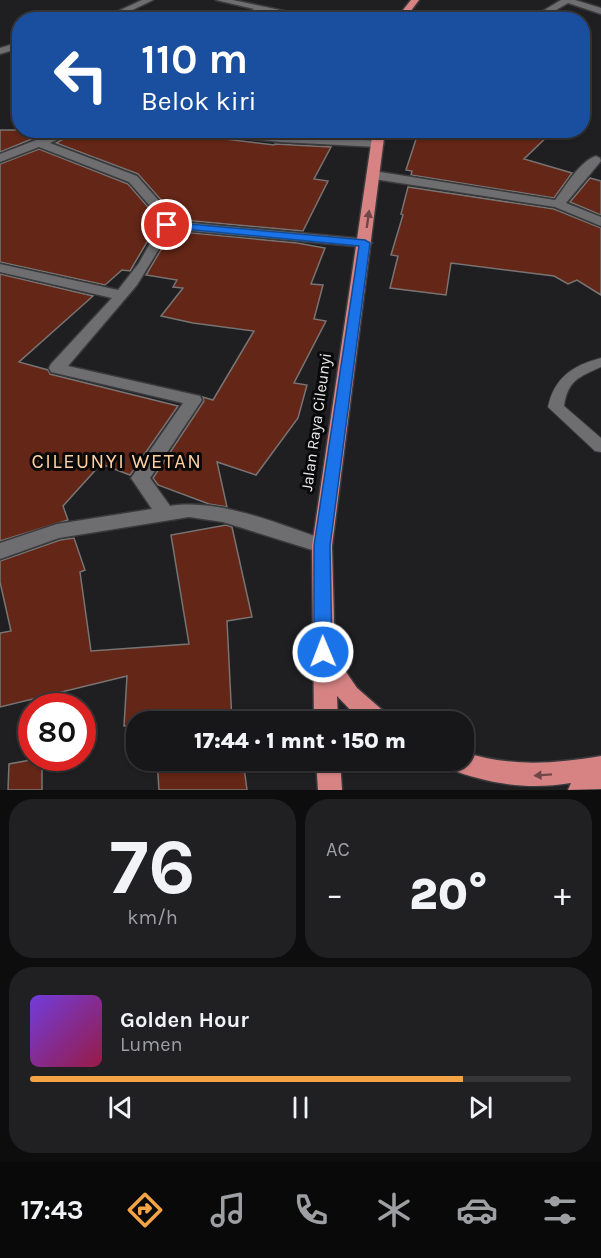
<!DOCTYPE html>
<html lang="id">
<meta charset="utf-8">
<style>
body{margin:0;font-family:Karla,sans-serif;background:#202023;color:#f1f3f6;height:100vh;display:flex;flex-direction:column;font-size:22px;white-space:nowrap}
*{box-sizing:border-box;margin:0}
p{font-size:20px;color:#9e9fa2}
.icon{flex:none;width:33px;height:33px;fill:none;stroke:currentColor;stroke-width:2;stroke-linecap:round;stroke-linejoin:round}
.map{position:relative;height:790px;overflow:hidden}
.drawer{display:flex;flex-direction:column;gap:9px;padding:9px;background:#0d0d0e;flex:1}
.drawer>*{flex:none}
.guide{position:absolute;left:12px;top:12px;width:578px;height:126px;border-radius:24px;box-shadow:0 2px 4px #0004,0 0 0 2px #363639;background:#1a4fa0;color:#fff;overflow:hidden}
.speed{position:absolute;left:18px;top:693px;display:flex;gap:12px;font-size:30px;font-weight:700;text-align:center}
.speed>*{display:grid;place-content:center;width:78px;height:78px;border-radius:50%;background:#17171a;box-shadow:0 2px 4px #0004,0 0 0 2px #363639;line-height:1}
.speed .limit{border:9px solid #d22;background:#fff;color:#111}
.pin{position:absolute;display:grid;place-items:center;width:51px;height:51px;color:#fff;margin:-26px;border:3px solid #fff;border-radius:50%;box-shadow:0 2px 6px #0007}
.me{position:absolute;width:66px;margin:-33px;rotate:359deg;stroke-linejoin:round;filter:drop-shadow(0 0 4px #0008)}
.turn{display:flex;align-items:center;gap:21px;height:126px;padding:0 30px;font-size:27px}
.turn .icon{width:78px;height:78px;stroke-width:2.5}
.turn b{display:block;font-size:42px;line-height:51px}
.big{font-size:45px;font-weight:800;line-height:1.1}
.drawer .widget{flex:1;display:flex;flex-direction:column;justify-content:center;gap:9px;min-width:0;padding:0 21px;border-radius:24px;background:#202023}
.drawer .dial{align-items:center;gap:0}
.dial b{font-size:78px;line-height:1}
.song{display:flex;align-items:center;gap:18px}
.cover{width:72px;height:72px;border-radius:9px;background:linear-gradient(135deg,hsl(260 70% 55%),hsl(340 70% 35%))}
.played{height:6px;border-radius:3px;background:linear-gradient(90deg,#f4a345 80%,#363639 80%)}
.keys{display:flex;justify-content:space-around;direction:ltr}
.heat{display:flex;justify-content:space-between;align-items:center;font-size:33px;direction:ltr}
.drawer .tiles{flex:1;display:grid;gap:9px;grid-template-columns:1fr 1fr}
.widget:last-child{grid-column:span 2}
.trip{position:absolute;left:126px;top:711px;width:348px;height:60px;border-radius:24px;background:#17171a;box-shadow:0 2px 4px #0004,0 0 0 2px #363639;font-weight:800;line-height:60px;text-align:center}
.tabs{display:flex;height:96px;justify-content:space-around;align-items:center;background:#09090a;color:#9e9fa2}
.tabs .icon{width:42px;height:42px}
.tabs .current{color:#f4a345}
.tabs b{font-size:27px;color:#f1f3f6}
.map>svg:first-child{display:block}
.building{fill:#632617;stroke:#787473;stroke-width:1.5}
.lines{fill:none;stroke-linecap:round;stroke-linejoin:round}
.service-casing{stroke:#3a3a3c;stroke-width:2}
.minor-casing{stroke:#3a3a3c;stroke-width:3}
.trunk-casing{stroke:#3a3a3c;stroke-width:3}
.service{fill:#6e6e71;fill-rule:evenodd}
.minor{fill:#6e6e71;fill-rule:evenodd}
.trunk{fill:#d78384;fill-rule:evenodd}
.oneway{fill:#704647}
.route{fill:#1a73e8;stroke:#114b97;stroke-width:1.5}
.labels{text-anchor:middle;dominant-baseline:central;stroke-width:6;stroke-linejoin:round;paint-order:stroke}
.street-label{font-size:16px;fill:#eaeaec;stroke:#09090a}
.quarter-label{font-size:20px;letter-spacing:1.5px;fill:#ffd0a2;stroke:#09090a}
</style>
<div class="map">
<svg width="601" height="790" viewBox="0 0 601 790">
<rect width="100%" height="100%" fill="#1f1f22"/>
<!-- building -->
<path class="building" d="M0 130H54L0 152Z
M80 130H150L274 145 275 144 331 147 314 179 328 181 303 231 172 219 161 200 138 174 56 143Z
M419 130H554L524 159 572 173 554 198 411 175 412 171 406 170Z
M39 149 128 184 148 207 157 225 130 271 122 270 105 285 0 262V164Z
M590 178 601 181V215L570 202Z
M408 187 554 209 601 228V295L577 280 568 284 554 276 451 263 446 295 390 288 398 256 391 255 403 215 401 214Z
M172 231 297 243 325 248 311 284 323 285 314 319 326 321 294 383 307 385 298 418 256 475 217 462 227 507 209 504 158 485 153 478 204 401 203 397 213 400 254 331 193 323 161 316 183 288 173 287 177 280 146 275Z
M0 274 93 296 19 362 48 370 50 374 178 406 130 475 101 464 63 506 68 520 0 541Z
M226 525 232 527 252 617 227 621 232 722H136V725L124 726 127 676 0 707V633L11 631 0 582V561L60 540 74 538 85 570 80 572 91 651 189 644 171 535Z
M42 758V790H8L9 764Z
M157 760H243L247 790H159Z"/>
<g class="lines">
<defs>
<path id="service" d="M601 358V367C579 377 568 380 564 406L601 438V452L595 451 548 407C554 378 573 365 601 358Z"/>
<path id="minor" d="M142 0H153L112 20H99Z
M216 0H233L327 20H307L264 11 249 20H238L254 9Z
M561 0H575L601 8V14L568 3 539 20H528Z
M20 42V48L0 54V48Z
M62 130H78L50 143 137 176 159 201 171 221 365 239 372 243 365 247 171 229 137 285 68 366 200 396 202 400 150 478 170 506C221 498 280 525 329 541L332 546 329 551 322 553 223 522 189 517 59 538 0 559V543L57 524 152 509 131 478 183 403 51 372 49 368 51 364 112 298 0 272V264L118 290 139 263 160 225 150 206 129 182 39 147 0 162V154Z
M188 130H231L378 141 384 144 378 147 281 142 193 133Z
M596 156 600 158 601 161 566 203 601 217V226L555 207 374 179 368 175 374 171 555 200C566 186 579 162 596 156Z"/>
<path id="trunk" d="M411 0H419L404 20H395Z
M373 130H385L332 546 335 656 357 688 388 715 391 722H362L337 696 338 722H314L312 546Z
M464 752C510 767 553 764 601 756V789L568 790 571 783C527 790 488 784 447 768L443 760H464Z
M316 760H340L342 790H318Z"/>
</defs>
<!-- service casing -->
<use href="#service" class="service-casing"/>
<!-- minor casing -->
<use href="#minor" class="minor-casing"/>
<!-- trunk casing -->
<use href="#trunk" class="trunk-casing"/>
<!-- service -->
<use href="#service" class="service"/>
<!-- minor -->
<use href="#minor" class="minor"/>
<!-- trunk -->
<use href="#trunk" class="trunk"/>
</g>
<!-- one-way arrows -->
<defs><path id="oneway-solid" d="M-6-.8H1V-3.2L6.5 0L1 3.2V.8H-6Z" transform="scale(1.5)"/></defs>
<g class="oneway">
<use href="#oneway-solid" transform="translate(368 219) rotate(-82)"/>
<use href="#oneway-solid" transform="translate(543 775) rotate(176)"/>
</g>
<!-- route -->
<path class="route" d="M167 222 365 240 370 243 330 546 332 652 329 657 323 660 316 657 314 652V546L359 246 164 227 162 225Z"/>
<g class="labels">
<!-- street labels -->
<g class="street-label">
<text transform="translate(316 422) rotate(-82)">Jalan Raya Cileunyi</text>
</g>
<!-- quarter labels -->
<g class="quarter-label">
<text x="117" y="461">CILEUNYI WETAN</text>
</g>
</g>
</svg>
<div class="speed"><div class="limit">80</div></div>
<div class="pin" style="left:167px;top:225px;background:#d93025"><svg class="icon" aria-label="arrive" viewBox="0 0 24 24"><path d="M6 21V4h12l-3 4 3 4H6"/></svg></div>
<svg class="me" style="left:323px;top:652px" viewBox="-20 -20 40 40"><circle r="17" fill="#1a73e8" stroke="#fff" stroke-width="3"/><path d="M0-11L8 9 0 5-8 9z" fill="#fff"/></svg>
<div class="trip">17:44 · 1 mnt · 150 m</div>
<div class="guide">
<div class="turn"><svg class="icon" aria-label="left" viewBox="0 0 24 24"><path d="M17 20v-9H6M10 6l-5 5 5 5"/></svg><div><b>110 m</b>Belok kiri</div></div>
</div>
</div>
<section class="drawer">
<div class="tiles">
<div class="widget dial"><b>76</b><p>km/h</p></div>
<div class="widget"><p>AC</p>
<div class="heat"><a>−</a><b class="big">20°</b><a>+</a></div>
</div>
<div class="widget">
<div class="song"><i class="cover"></i><div><b>Golden Hour</b><p>Lumen</p></div></div>
<div class="played"></div>
<div class="keys"><svg class="icon" aria-label="previous" viewBox="0 0 24 24"><path d="M18 5L8 12l10 7zM5 5v14"/></svg><svg class="icon" aria-label="pause" viewBox="0 0 24 24"><path d="M8 5v14M16 5v14"/></svg><svg class="icon" aria-label="next" viewBox="0 0 24 24"><path d="M6 5l10 7-10 7zM19 5v14"/></svg></div>
</div>
</div>
</section>
<nav class="tabs">
<b>17:43</b>
<svg class="icon current" aria-label="directions" viewBox="0 0 24 24"><path d="M12 3l9 9-9 9-9-9zM9 14v-3h6M13 9l2 2-2 2"/></svg>
<svg class="icon" aria-label="music" viewBox="0 0 24 24"><path d="M9 18V5l10-2v13"/><circle cx="6" cy="18" r="3"/><circle cx="16" cy="16" r="3"/></svg>
<svg class="icon" aria-label="phone" viewBox="0 0 24 24"><path d="M5 4h4l2 5-3 2q2 4 5 5l2-3 5 2v4C11 20 4 13 5 4z"/></svg>
<svg class="icon" aria-label="climate" viewBox="0 0 24 24"><path d="M12 3v18M4 7l16 10M4 17L20 7"/></svg>
<svg class="icon" aria-label="car" viewBox="0 0 24 24"><path d="M5 17H2v-5l4-1 3-4h7l3 4 3 1v5h-3M9 17h6M6 11h13"/><circle cx="7" cy="17" r="2"/><circle cx="17" cy="17" r="2"/></svg>
<svg class="icon" aria-label="filters" viewBox="0 0 24 24"><path d="M4 7h16M4 17h16"/><circle cx="9" cy="7" r="2"/><circle cx="15" cy="17" r="2"/></svg>
</nav>
